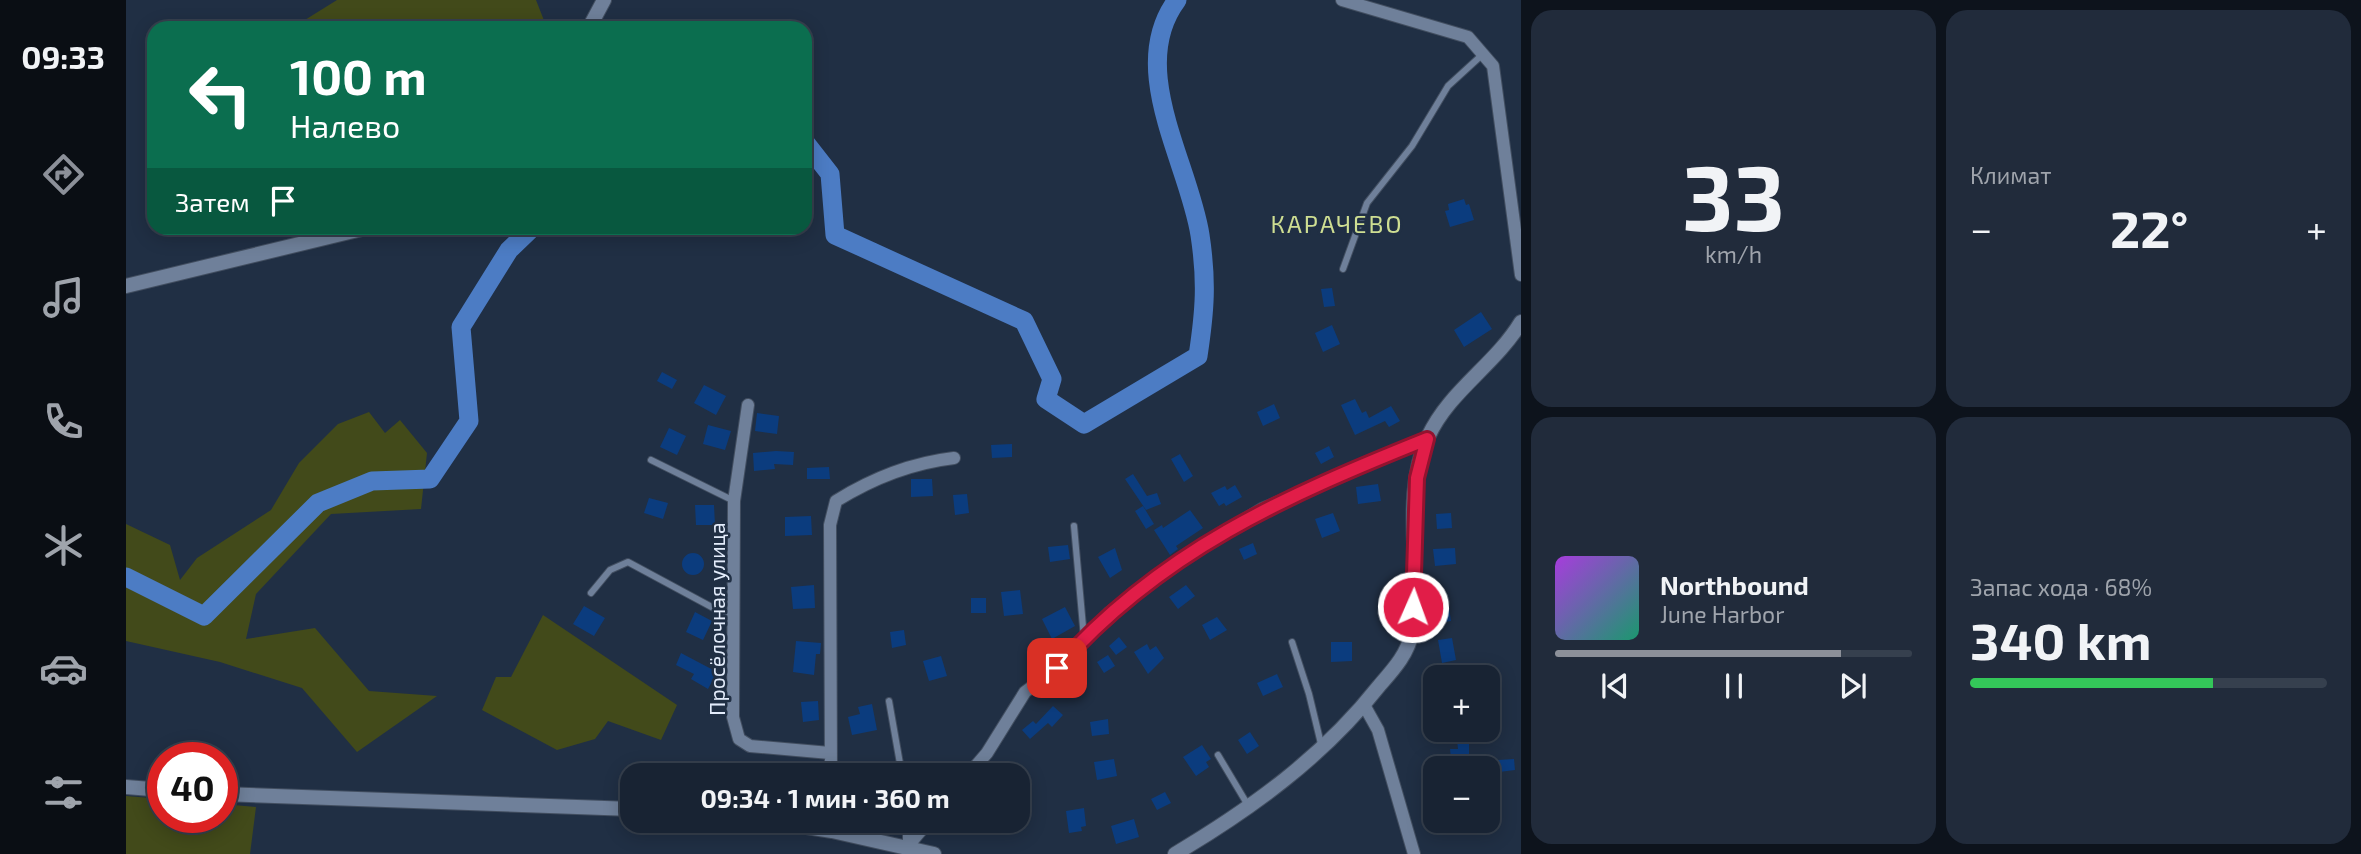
<!DOCTYPE html>
<html lang="ru">
<meta charset="utf-8">
<style>
body{margin:0;font-family:"Exo 2",sans-serif;background:#212b3b;color:#f1f3f6;height:100vh;display:flex;flex-direction:column;font-size:26px;white-space:nowrap}
*{box-sizing:border-box;margin:0}
p{font-size:23px;color:#9fa4ac}
.icon{flex:none;width:38px;height:38px;fill:none;stroke:currentColor;stroke-width:2;stroke-linecap:round;stroke-linejoin:round}
.map{position:relative;flex:1;overflow:hidden}
.panel{display:flex;flex-direction:column;gap:10px;padding:10px;background:#0d131c;width:840px}
.panel>*{flex:none}
.guide{position:absolute;left:21px;top:21px;width:665px;height:214px;border-radius:21px;box-shadow:0 4px 18px #0003,0 0 0 2px #36404e;background:#0b6e4f;color:#fff;overflow:hidden}
.controls{position:absolute;left:1297px;top:665px;display:grid;gap:14px}
.controls a{display:grid;place-items:center;width:77px;height:77px;border-radius:14px;background:#182333;box-shadow:0 4px 18px #0003,0 0 0 2px #36404e;font-size:35px}
.speed{position:absolute;left:21px;top:742px;display:flex;gap:14px;font-size:35px;font-weight:700;text-align:center}
.speed>*{display:grid;place-content:center;width:91px;height:91px;border-radius:50%;background:#182333;box-shadow:0 4px 18px #0003,0 0 0 2px #36404e;line-height:1}
.speed .limit{border:10px solid #d22;background:#fff;color:#111}
.pin{position:absolute;display:grid;place-items:center;width:60px;height:60px;color:#fff;margin:-30px;border-radius:14px;box-shadow:0 4px 10px #0006}
.me{position:absolute;width:77px;margin:-38px;rotate:2deg;stroke-linejoin:round;filter:drop-shadow(0 0 5px #0008)}
.turn{display:flex;align-items:center;gap:24px;height:147px;padding:0 28px;font-size:32px}
.turn .icon{width:91px;height:91px;stroke-width:2.5}
.turn b{display:block;font-size:49px;line-height:60px}
.then{display:flex;align-items:center;height:66px;padding:0 28px;background:#0003;gap:14px;font-size:26px}
.big{font-size:52px;font-weight:700;line-height:1.1}
.panel .widget{flex:1;display:flex;flex-direction:column;justify-content:center;gap:10px;min-width:0;padding:0 24px;border-radius:21px;background:#212b3b}
.panel .dial{align-items:center;gap:0}
.dial b{font-size:91px;line-height:1}
.song{display:flex;align-items:center;gap:21px}
.cover{width:84px;height:84px;border-radius:10px;background:linear-gradient(135deg,hsl(280 70% 55%),hsl(160 70% 35%))}
.played{height:7px;border-radius:4px;background:linear-gradient(90deg,#8c9099 80%,#36404e 80%)}
.keys{display:flex;justify-content:space-around;direction:ltr}
.heat{display:flex;justify-content:space-between;align-items:center;font-size:38px;direction:ltr}
.charge{height:10px;border-radius:5px;background:linear-gradient(90deg,#34c759 68%,#36404e 0)}
.panel .tiles{flex:1;display:grid;gap:10px;grid-template-columns:repeat(2,1fr)}
.trip{position:absolute;left:494px;top:763px;width:410px;height:70px;border-radius:21px;background:#182333;box-shadow:0 4px 18px #0003,0 0 0 2px #36404e;font-weight:700;line-height:70px;text-align:center}
main{display:flex;flex:1;min-height:0}
.tabs{display:flex;flex-direction:column;width:126px;justify-content:space-around;align-items:center;background:#0a0e14;color:#9fa4ac}
.tabs .icon{width:49px;height:49px}
.tabs .active{color:#8c9099}
.tabs b{font-size:32px;color:#f1f3f6}
.map>svg:first-child{display:block}
.green{fill:#424a1a}
.lines{fill:none;stroke-linecap:round;stroke-linejoin:round}
.river{stroke:#4c7cc4;stroke-width:19}
.building{fill:#0b3c7e}
.service-casing{stroke:#424e60;stroke-width:8}
.minor-casing{stroke:#424e60;stroke-width:14}
.tertiary-casing{stroke:#424e60;stroke-width:16}
.service{stroke:#6f809a;stroke-width:6}
.minor{stroke:#6f809a;stroke-width:12}
.tertiary{stroke:#6f809a;stroke-width:14}
.route-casing{stroke:#92132f;stroke-width:18}
.route{stroke:#e11d48;stroke-width:12}
.labels{text-anchor:middle;dominant-baseline:central;stroke-width:5;stroke-linejoin:round;paint-order:stroke}
.street-label{font-size:21px;fill:#e3ecfb;stroke:#202f44}
.quarter-label{font-size:24px;letter-spacing:2px;fill:#cede92;stroke:#202f44}
</style>
<main>
<nav class="tabs">
<b>09:33</b>
<svg class="icon active" aria-label="directions" viewBox="0 0 24 24"><path d="M12 3l9 9-9 9-9-9zM9 14v-3h6M13 9l2 2-2 2"/></svg>
<svg class="icon" aria-label="music" viewBox="0 0 24 24"><path d="M9 18V5l10-2v13"/><circle cx="6" cy="18" r="3"/><circle cx="16" cy="16" r="3"/></svg>
<svg class="icon" aria-label="phone" viewBox="0 0 24 24"><path d="M5 4h4l2 5-3 2q2 4 5 5l2-3 5 2v4C11 20 4 13 5 4z"/></svg>
<svg class="icon" aria-label="climate" viewBox="0 0 24 24"><path d="M12 3v18M4 7l16 10M4 17L20 7"/></svg>
<svg class="icon" aria-label="car" viewBox="0 0 24 24"><path d="M5 17H2v-5l4-1 3-4h7l3 4 3 1v5h-3M9 17h6M6 11h13"/><circle cx="7" cy="17" r="2"/><circle cx="17" cy="17" r="2"/></svg>
<svg class="icon" aria-label="filters" viewBox="0 0 24 24"><path d="M4 7h16M4 17h16"/><circle cx="9" cy="7" r="2"/><circle cx="15" cy="17" r="2"/></svg>
</nav>
<div class="map">
<svg width="1395" height="854" viewBox="0 0 1395 854">
<rect width="100%" height="100%" fill="#202f44"/>
<!-- green -->
<path class="green" d="M211 0H410L419 23 412 28H166Z
M243 412 259 433 274 420 301 453 295 509 205 514 130 594 120 639 189 628 243 691 311 696 231 752 176 688 94 662 0 641V524L44 545 54 580 71 558 145 510 173 463 212 424Z
M417 615 551 705 535 740 482 721 469 739 431 750 356 710 370 677H385Z
M0 796 37 799V817H96V804L130 807 124 854H0Z"/>
<g class="lines">
<!-- river -->
<path class="river" d="M679 142 704 174 709 235 898 321 926 379 920 399 958 424 1072 356C1079 310 1081 281 1074 235 1063 163 1000 68 1051 0
M0 577 78 616 192 503 246 481 304 479 343 421 335 327 383 250 406 228"/>
</g>
<!-- building -->
<path class="building" d="M1338 199 1340 205 1343 204 1348 220 1324 227 1319 211 1323 210 1322 204Z
M1206 288 1209 306 1198 307 1195 289Z
M1355 312 1366 329 1338 347 1328 330Z
M1206 325 1214 344 1197 352 1189 333Z
M536 372 551 380 546 389 531 381Z
M578 385 600 396 590 415 568 403Z
M1229 399 1236 413 1240 411 1243 418 1265 406 1274 421 1263 427 1259 421 1229 435 1215 405Z
M1148 404 1154 418 1137 426 1131 412Z
M631 413 653 416 651 434 629 431Z
M582 425 605 431 599 450 577 444Z
M543 428 560 436 551 455 534 447Z
M886 444V457L866 458 865 445Z
M1203 446 1208 457 1195 464 1189 453Z
M650 451 668 452 667 465 648 464 649 469 628 471 627 453Z
M1054 454 1067 476 1058 482 1045 459Z
M703 467 704 479H681V468Z
M1007 474 1021 496 1031 493 1035 504 1020 510 999 479Z
M785 479H806L807 496 785 497Z
M1252 484 1255 501 1232 504 1230 487Z
M1109 485 1116 497 1100 506 1098 503 1093 506 1085 493 1099 486 1101 490Z
M841 494 843 513 829 515 827 495Z
M523 498 542 503 537 519 518 513Z
M569 505H588L589 525H570Z
M1017 506 1028 524 1020 529 1009 511Z
M1064 510 1077 528 1050 546 1052 549 1044 555 1028 530 1036 525 1037 528Z
M1207 513 1214 531 1196 538 1189 519Z
M1325 513 1326 528 1311 529 1310 514Z
M685 516 686 535 659 536V517Z
M1127 543 1131 554 1118 560 1113 549Z
M942 545 944 559 924 562 922 547Z
M989 548 996 570 984 578 972 557Z
M1329 548 1330 564 1309 566 1307 549Z
M556 564a11 11 0 1 1 22 0a11 11 0 1 1-22 0Z
M688 585 689 608 667 609 665 587Z
M1060 585 1069 596 1052 609 1043 597Z
M894 590 897 614 878 616 875 592Z
M1308 597H1318L1319 608 1323 607 1325 621 1311 623Z
M845 598H860V613H845Z
M458 606 479 618 468 636 447 624Z
M939 607 949 626 926 639 916 619Z
M569 612 586 621 577 640 560 632Z
M1091 617 1101 630 1084 640 1076 625Z
M778 630 780 645 766 648 764 632Z
M993 637 1001 647 990 655 983 646Z
M1326 638 1330 660 1316 663 1312 640Z
M670 641 695 643 694 654H690L688 675 667 672Z
M1205 642H1226V661L1205 662Z
M1021 644 1024 650 1030 646 1038 658 1022 674 1008 652Z
M915 651 922 661 909 669 903 659Z
M555 653 591 672 582 689 565 679 568 674 550 665Z
M982 655 989 666 978 673 971 662Z
M815 656 821 676 803 681 797 661Z
M1151 674 1157 687 1137 696 1131 683Z
M692 701 693 720 677 722 675 702Z
M746 704 751 730 726 735 722 717 734 714 732 707Z
M927 706 937 715 926 727 922 723 904 739 896 730 907 721 910 724Z
M982 719 983 734 966 736 964 722Z
M1124 732 1133 746 1121 754 1112 740Z
M1343 738V768H1326L1324 749H1332L1331 740Z
M1076 745 1085 759 1080 762 1083 767 1070 776 1057 757Z
M988 759 991 776 971 780 968 762Z
M1388 759 1389 770 1373 772 1372 760Z
M664 765 696 769V775H663Z
M1039 792 1045 803 1031 810 1025 799Z
M958 808 960 826 955 827 956 831 943 833 940 811Z
M1008 819 1013 837 990 844 985 826Z
M835 821H851L849 834 833 831Z
M1334 821H1347L1348 834 1335 835Z"/>
<g class="lines">
<defs>
<path id="service" d="M1217 269 1241 203 1286 146 1322 86 1357 54
M525 460 608 501
M948 526 958 638
M465 593 484 570 502 562 593 611 608 613
M1166 642 1183 694 1196 748
M763 701 776 775
M1092 755 1123 807
M780 821V843"/>
<path id="minor" d="M1216 0 1342 37 1367 66 1395 275
M622 405 608 501 607 717 613 739 624 746 704 753
M1238 705 1252 730 1288 854
M705 775 704 525 710 501C747 478 785 463 828 458
M842 775 861 753 899 692 931 668 983 613 1056 558 1136 509 1301 439
M780 848 803 821"/>
<path id="tertiary" d="M463 28 478 0
M0 286 240 228
M0 787 37 790
M96 794 506 809
M643 821 706 831 808 854
M1049 854C1126 808 1197 757 1253 686 1267 670 1282 654 1286 632 1297 570 1274 497 1302 437 1323 391 1369 365 1395 322"/>
</defs>
<!-- service casing -->
<use href="#service" class="service-casing"/>
<!-- minor casing -->
<use href="#minor" class="minor-casing"/>
<!-- tertiary casing -->
<use href="#tertiary" class="tertiary-casing"/>
<!-- service -->
<use href="#service" class="service"/>
<!-- minor -->
<use href="#minor" class="minor"/>
<!-- tertiary -->
<use href="#tertiary" class="tertiary"/>
</g>
<g class="lines">
<defs>
<path id="route" d="M931 668C1034 551 1159 496 1301 439L1291 478 1287 607"/>
</defs>
<!-- route casing -->
<use href="#route" class="route-casing"/>
<!-- route -->
<use href="#route" class="route"/>
</g>
<g class="labels">
<!-- street labels -->
<g class="street-label">
<text transform="translate(590 619) rotate(-90)">Просёлочная улица</text>
</g>
<!-- quarter labels -->
<g class="quarter-label">
<text x="1211" y="223">КАРАЧЕВО</text>
</g>
</g>
</svg>
<div class="controls">
<a>+</a>
<a>−</a>
</div>
<div class="speed"><div class="limit">40</div></div>
<div class="pin" style="left:931px;top:668px;background:#d93025"><svg class="icon" aria-label="arrive" viewBox="0 0 24 24"><path d="M6 21V4h12l-3 4 3 4H6"/></svg></div>
<svg class="me" style="left:1287px;top:607px" viewBox="-20 -20 40 40"><circle r="17" fill="#e11d48" stroke="#fff" stroke-width="3"/><path d="M0-11L8 9 0 5-8 9z" fill="#fff"/></svg>
<div class="trip">09:34 · 1 мин · 360 m</div>
<div class="guide">
<div class="turn"><svg class="icon" aria-label="left" viewBox="0 0 24 24"><path d="M17 20v-9H6M10 6l-5 5 5 5"/></svg><div><b>100 m</b>Налево</div></div>
<div class="then">Затем<svg class="icon" aria-label="arrive" viewBox="0 0 24 24"><path d="M6 21V4h12l-3 4 3 4H6"/></svg></div>
</div>
</div>
<section class="panel">
<div class="tiles">
<div class="widget dial"><b>33</b><p>km/h</p></div>
<div class="widget"><p>Климат</p>
<div class="heat"><a>−</a><b class="big">22°</b><a>+</a></div>
</div>
<div class="widget">
<div class="song"><i class="cover"></i><div><b>Northbound</b><p>June Harbor</p></div></div>
<div class="played"></div>
<div class="keys"><svg class="icon" aria-label="previous" viewBox="0 0 24 24"><path d="M18 5L8 12l10 7zM5 5v14"/></svg><svg class="icon" aria-label="pause" viewBox="0 0 24 24"><path d="M8 5v14M16 5v14"/></svg><svg class="icon" aria-label="next" viewBox="0 0 24 24"><path d="M6 5l10 7-10 7zM19 5v14"/></svg></div>
</div>
<div class="widget"><p>Запас хода · 68%</p><b class="big">340 km</b><div class="charge"></div></div>
</div>
</section>
</main>
